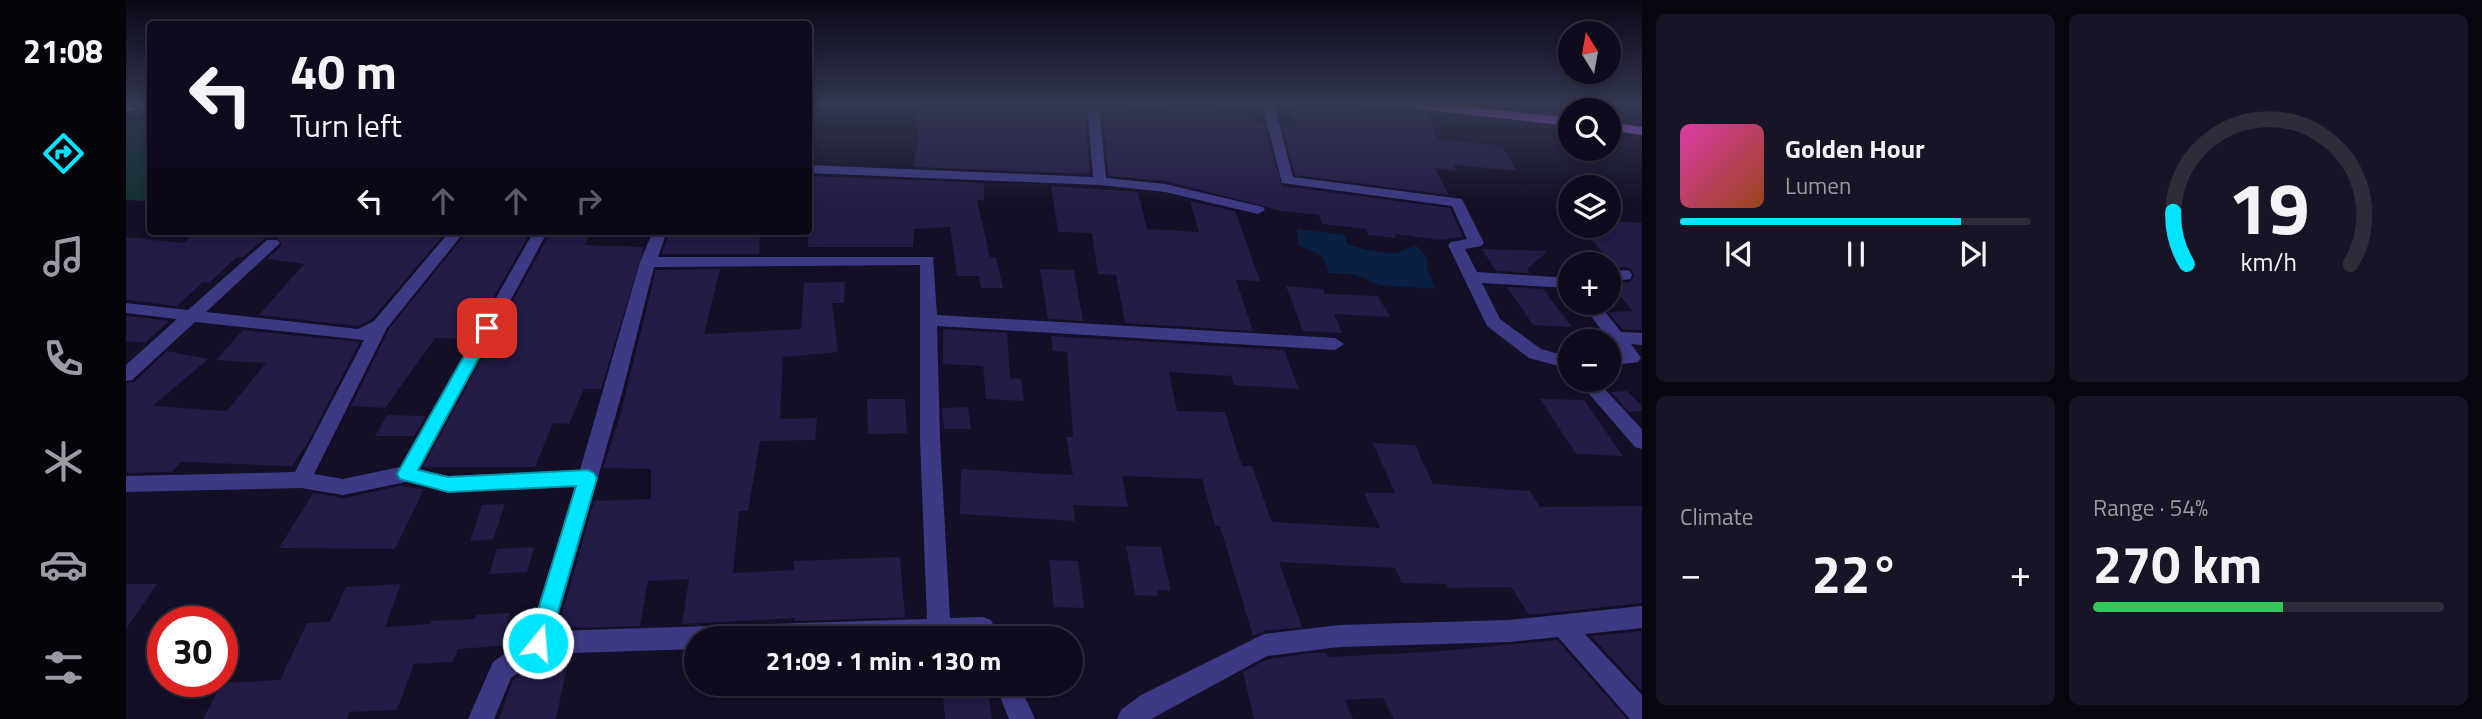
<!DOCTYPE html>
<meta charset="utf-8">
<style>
body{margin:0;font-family:"Titillium Web",sans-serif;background:#171425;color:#f1f3f6;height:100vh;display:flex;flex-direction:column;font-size:26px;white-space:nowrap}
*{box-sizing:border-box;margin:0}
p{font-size:23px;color:#9b9ba3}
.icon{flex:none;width:38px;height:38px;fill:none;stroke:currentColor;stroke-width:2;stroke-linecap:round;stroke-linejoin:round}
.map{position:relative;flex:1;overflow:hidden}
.details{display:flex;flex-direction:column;gap:14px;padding:14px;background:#08060f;width:840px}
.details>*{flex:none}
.guide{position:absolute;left:21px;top:21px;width:665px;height:214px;border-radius:7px;box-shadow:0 4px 10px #0003,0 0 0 2px #2e2b3b;background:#0e0b1c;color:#f1f3f6;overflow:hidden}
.needle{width:46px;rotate:349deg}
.buttons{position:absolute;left:1432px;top:21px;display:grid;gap:14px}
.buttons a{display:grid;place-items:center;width:63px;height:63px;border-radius:50%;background:#0e0b1c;box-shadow:0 4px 10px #0003,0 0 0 2px #2e2b3b;font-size:35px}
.speed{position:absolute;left:21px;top:606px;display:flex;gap:14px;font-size:35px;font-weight:700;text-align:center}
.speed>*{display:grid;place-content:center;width:91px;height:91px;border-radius:50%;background:#0e0b1c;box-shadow:0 4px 10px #0003,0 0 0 2px #2e2b3b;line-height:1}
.speed .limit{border:10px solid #d22;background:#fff;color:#111}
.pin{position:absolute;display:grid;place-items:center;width:60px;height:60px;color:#fff;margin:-30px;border-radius:14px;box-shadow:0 4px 10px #0006}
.me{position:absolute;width:77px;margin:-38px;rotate:17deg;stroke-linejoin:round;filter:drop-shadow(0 0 5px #0008)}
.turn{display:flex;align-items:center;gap:24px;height:147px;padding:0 28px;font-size:32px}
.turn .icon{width:91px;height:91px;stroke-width:2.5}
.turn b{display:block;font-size:49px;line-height:60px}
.lanes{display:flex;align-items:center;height:66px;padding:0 28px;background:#0003;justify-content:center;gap:35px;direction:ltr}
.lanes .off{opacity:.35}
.big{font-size:52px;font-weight:700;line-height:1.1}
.details .tile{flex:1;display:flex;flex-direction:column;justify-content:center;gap:10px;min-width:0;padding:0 24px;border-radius:10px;background:#171425}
.details .dial{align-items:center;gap:0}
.dial svg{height:182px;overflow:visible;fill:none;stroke:#2e2b3b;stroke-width:7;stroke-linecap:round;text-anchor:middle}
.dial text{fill:#f1f3f6;stroke:none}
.song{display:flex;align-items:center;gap:21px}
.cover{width:84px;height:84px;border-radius:10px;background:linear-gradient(135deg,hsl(320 70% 55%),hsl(20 70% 35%))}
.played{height:7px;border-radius:4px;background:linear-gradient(90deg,#00e5ff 80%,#2e2b3b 80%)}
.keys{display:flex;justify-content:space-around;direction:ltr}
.heat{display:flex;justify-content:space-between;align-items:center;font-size:38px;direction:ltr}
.charge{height:10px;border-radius:5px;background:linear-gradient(90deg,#34c759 54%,#2e2b3b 0)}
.details .tiles{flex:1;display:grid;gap:14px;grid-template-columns:repeat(2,1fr)}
.trip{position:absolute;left:558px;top:626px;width:399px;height:70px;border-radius:35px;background:#0e0b1c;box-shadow:0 4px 10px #0003,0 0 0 2px #2e2b3b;font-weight:700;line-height:70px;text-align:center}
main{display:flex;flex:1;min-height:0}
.tab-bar{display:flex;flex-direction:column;width:126px;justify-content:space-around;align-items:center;background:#06040b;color:#9b9ba3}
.tab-bar .icon{width:49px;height:49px}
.tab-bar .current{color:#00e5ff}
.tab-bar b{font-size:32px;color:#f1f3f6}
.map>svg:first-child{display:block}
.green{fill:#12302f}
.water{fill:#0a1f44}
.building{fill:#241b47}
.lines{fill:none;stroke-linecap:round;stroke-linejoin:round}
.street{fill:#3d3a85;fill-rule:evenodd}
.primary{fill:#c25bff;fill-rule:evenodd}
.rail{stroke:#00e5ff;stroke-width:4.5;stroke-dasharray:8 7;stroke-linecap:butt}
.route{fill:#00e5ff;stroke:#0095a6;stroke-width:2}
</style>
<main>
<nav class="tab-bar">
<b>21:08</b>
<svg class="icon current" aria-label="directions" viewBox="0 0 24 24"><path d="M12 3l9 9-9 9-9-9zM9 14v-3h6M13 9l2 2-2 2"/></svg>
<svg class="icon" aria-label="music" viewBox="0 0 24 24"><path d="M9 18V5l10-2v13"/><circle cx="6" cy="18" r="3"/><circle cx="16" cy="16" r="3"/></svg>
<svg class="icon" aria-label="phone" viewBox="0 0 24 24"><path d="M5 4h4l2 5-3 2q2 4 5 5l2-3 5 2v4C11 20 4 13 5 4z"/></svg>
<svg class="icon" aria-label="climate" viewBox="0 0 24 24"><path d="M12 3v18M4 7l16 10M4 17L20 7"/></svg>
<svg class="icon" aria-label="car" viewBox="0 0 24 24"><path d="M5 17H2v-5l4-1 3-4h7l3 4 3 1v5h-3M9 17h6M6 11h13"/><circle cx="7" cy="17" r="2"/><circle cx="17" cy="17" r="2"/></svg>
<svg class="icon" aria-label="filters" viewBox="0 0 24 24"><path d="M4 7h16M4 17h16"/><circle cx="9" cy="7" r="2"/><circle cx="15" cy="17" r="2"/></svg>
</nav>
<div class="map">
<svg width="1516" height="719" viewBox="0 0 1516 719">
<rect width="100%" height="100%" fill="#130f26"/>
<!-- green -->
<path class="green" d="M24 120V201L0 200V122Z"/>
<!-- water -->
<path class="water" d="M1171 229 1220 235V243C1226 247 1262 255 1270 253 1277 251 1284 247 1291 246L1301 259V267L1309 289 1254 285 1227 274 1202 273C1201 255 1188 252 1172 245Z"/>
<!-- building -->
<path class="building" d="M791 104H952L962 107 959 116 964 174 788 167 793 129H791Z
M1044 104 1123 114 1124 123 1138 124 1156 186 1324 208 1337 237 1312 240 1269 234 1270 238 1242 235 1240 229 1196 224 1193 215 1155 211 1040 181 982 176 977 116 979 108 1043 114Z
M1163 104 1233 110 1284 118V110L1300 112 1311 139 1376 146 1391 171 1328 165 1331 171 1309 168 1323 195 1169 175 1156 126 1170 127Z
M682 176 858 183V200H851L864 257H870L877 288H855L853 276H831L824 227 788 229 787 247H682Z
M925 186 1012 192 1021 229 1073 232 1064 201 1109 211 1134 281 1110 280 1127 331 999 323 990 275 972 274 966 233 932 232Z
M1482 221 1516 223V330L1496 329 1482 312 1507 311 1483 284 1504 282 1508 276 1506 270 1498 267 1482 269V264H1466L1458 256H1479L1455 226H1482Z
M71 231 147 233 321 231 246 319 232 326 133 315 178 264 141 259 156 245 151 237 139 238 117 257H111L83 283 77 282 51 306 0 300V237L57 243Z
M342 231H405L344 339 309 338 259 408 225 406 263 329Z
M543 232H596L595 235 634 234 633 254H536Z
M424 233 464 234 459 245 518 247 475 389H458L443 424 427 423 409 467H297Z
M1356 249 1422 251 1401 269 1404 273 1370 271Z
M594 269 578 334 675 329 678 283 719 282 718 303H706L712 352 657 357 654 419 691 418 689 440 634 441 622 511H613L607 573 668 570V561L774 557 779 617 669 621V618L556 624 563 579 522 581 514 626 432 628 468 501 525 499V469L477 468 494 416 530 270Z
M914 269 948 270 957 321 922 319Z
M1160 286 1197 289 1199 294 1252 296 1264 317 1208 314 1216 333 1177 331Z
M1381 287 1417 289 1446 327 1407 325Z
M0 316 43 321 19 343 0 341Z
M817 329 881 333 884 378 895 379 898 401 860 399 857 366 817 364Z
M117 330 234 342 182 442 166 466 55 462 46 472 0 473V383L8 382 41 351 82 359 27 406 101 411 140 363 90 360Z
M925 336 1158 350 1173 389 1108 385 1105 376 1043 372 1051 411 1099 412 1116 466H1126L1146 522 1254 528 1238 493H1269L1247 443 1289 445 1307 484 1404 491 1414 507 1516 506V603L1403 615 1385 587 1322 588 1320 584 1276 583 1269 568 1153 562 1176 627 1138 631 1127 636 1094 526H1089L1076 479 996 476 1002 507 947 505 949 521 834 514 835 469 947 475 940 437H947L941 352 927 351Z
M1501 391 1516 406V411L1503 412 1485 392Z
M741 399H779L781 433 742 434Z
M1414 399 1458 400 1497 456 1450 454Z
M842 407 845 429H818L816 408Z
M261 415 300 416 288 436H249Z
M274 486 298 489 269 549 153 548 187 493 218 498Z
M379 504 367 539 344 541 356 505Z
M1000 546 1035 547 1045 591 1031 590 1032 596 1009 595Z
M408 547 401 572 363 574 371 549Z
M923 560 952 561 958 608 928 607Z
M0 584H31L0 629Z
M275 584 259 627 304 624 306 621 349 619 350 615 384 613 375 646 332 649 327 662 288 664 271 710 223 712 221 719H77L96 683 154 680 181 623 204 622 220 587Z
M1516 631V691L1465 636Z
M1431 640 1501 719H1268L1257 698 1219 700 1227 719H1128L1117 672 1142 659 1185 653H1200L1202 657 1304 652Z
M443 656 430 719H373L387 680 403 668 414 667 418 657Z
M816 684H861L866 719H819Z"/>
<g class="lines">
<!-- street -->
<path class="street" d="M965 104H977L974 116 980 178 1039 184 1137 207 1139 210 1132 214 1039 192 974 185 682 173V165L967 177 962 116Z
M1136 104H1148L1167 177 1336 199 1358 243 1355 246 1339 249 1351 272 1444 278V288L1356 283 1374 319 1415 349 1444 357V369L1403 358 1361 326 1322 245 1325 242 1341 239 1326 206 1156 183Z
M324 231H339L261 328 188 474 217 479 274 467 408 231H422L293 469 322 476 454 470 514 262 527 231H541L532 257H807L811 315 1209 338 1218 344 1209 350 811 326 814 439 824 618 857 617 865 620 874 639H570V649L417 654 385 678 368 719H342L367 662 403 636 449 487 322 492 280 482 217 495 175 488 0 492V476L169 472 238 340 69 322 6 380 0 381V365L51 319 0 313V303L62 310 141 240H151L154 243 151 246 80 312 232 329 248 321ZM794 265V439L801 619 428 631 496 393 528 267Z
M1498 270 1504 271 1506 275 1504 279 1482 282V272Z
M1455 303H1472L1495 332 1516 333V345L1505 344 1515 358 1512 362 1482 366V354L1493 353Z
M1451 380H1470L1516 429V449L1509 447Z
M1516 606V628L1459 634 1516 695V719H1504L1432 637 1383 642 1213 647 1141 656 1025 719H991L995 710 1015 695 1138 634 1213 625 1383 620Z
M869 684H893L909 719H883Z"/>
<!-- primary -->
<path class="primary" d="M1279 104H1319L1444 118V126L1285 108Z
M1482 122 1516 127V135L1482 130Z"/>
<!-- rail -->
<path class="rail" d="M0 109 24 106"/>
</g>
<!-- sky -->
<linearGradient id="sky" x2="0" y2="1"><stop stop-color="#0a0815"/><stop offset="0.51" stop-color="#333752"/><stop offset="1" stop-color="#333752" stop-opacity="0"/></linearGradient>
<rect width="1516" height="205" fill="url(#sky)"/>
<!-- route -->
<path class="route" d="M361 323 369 328 292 470 322 477 462 470 468 473 471 478 423 643 420 651 412 653 405 651 402 643 450 486 322 492 274 479 271 474 354 328Z"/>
</svg>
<div class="buttons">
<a><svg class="needle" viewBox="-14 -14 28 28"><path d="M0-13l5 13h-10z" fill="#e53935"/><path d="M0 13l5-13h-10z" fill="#9b9ba3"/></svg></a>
<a><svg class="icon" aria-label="search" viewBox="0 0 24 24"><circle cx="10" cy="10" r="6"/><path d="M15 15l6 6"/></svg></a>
<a><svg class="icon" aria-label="layers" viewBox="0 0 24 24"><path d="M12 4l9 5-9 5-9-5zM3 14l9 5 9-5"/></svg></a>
<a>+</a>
<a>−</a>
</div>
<div class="speed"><div class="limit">30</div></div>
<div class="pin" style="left:361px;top:328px;background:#d93025"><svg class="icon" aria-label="arrive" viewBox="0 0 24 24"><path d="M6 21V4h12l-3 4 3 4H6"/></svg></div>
<svg class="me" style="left:412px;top:643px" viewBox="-20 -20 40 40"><circle r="17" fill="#00e5ff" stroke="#fff" stroke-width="3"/><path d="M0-11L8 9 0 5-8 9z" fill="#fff"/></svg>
<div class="trip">21:09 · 1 min · 130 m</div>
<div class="guide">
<div class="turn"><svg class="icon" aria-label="left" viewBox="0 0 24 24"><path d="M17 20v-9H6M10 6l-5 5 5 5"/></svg><div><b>40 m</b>Turn left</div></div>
<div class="lanes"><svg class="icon" aria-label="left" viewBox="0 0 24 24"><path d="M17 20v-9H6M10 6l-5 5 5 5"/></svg><svg class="icon off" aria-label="ahead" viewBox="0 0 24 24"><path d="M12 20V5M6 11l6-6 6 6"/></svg><svg class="icon off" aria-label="ahead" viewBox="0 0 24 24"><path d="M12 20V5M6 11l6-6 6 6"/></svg><svg class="icon off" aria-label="right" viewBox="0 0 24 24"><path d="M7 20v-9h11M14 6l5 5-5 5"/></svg></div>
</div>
</div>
<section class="details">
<div class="tiles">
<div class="tile">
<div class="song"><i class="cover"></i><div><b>Golden Hour</b><p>Lumen</p></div></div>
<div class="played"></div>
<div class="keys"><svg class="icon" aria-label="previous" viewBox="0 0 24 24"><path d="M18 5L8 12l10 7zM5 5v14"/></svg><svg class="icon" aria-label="pause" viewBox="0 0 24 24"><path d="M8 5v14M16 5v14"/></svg><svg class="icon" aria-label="next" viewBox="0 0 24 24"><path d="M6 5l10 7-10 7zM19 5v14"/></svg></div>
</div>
<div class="tile dial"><svg viewBox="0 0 100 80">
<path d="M14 69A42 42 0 1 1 86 69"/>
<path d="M14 69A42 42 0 0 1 8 46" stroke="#00e5ff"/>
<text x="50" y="56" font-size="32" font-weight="700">19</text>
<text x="50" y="72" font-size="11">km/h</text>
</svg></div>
<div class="tile"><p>Climate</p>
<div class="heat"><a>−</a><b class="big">22°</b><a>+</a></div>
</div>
<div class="tile"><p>Range · 54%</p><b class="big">270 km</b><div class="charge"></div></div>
</div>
</section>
</main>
